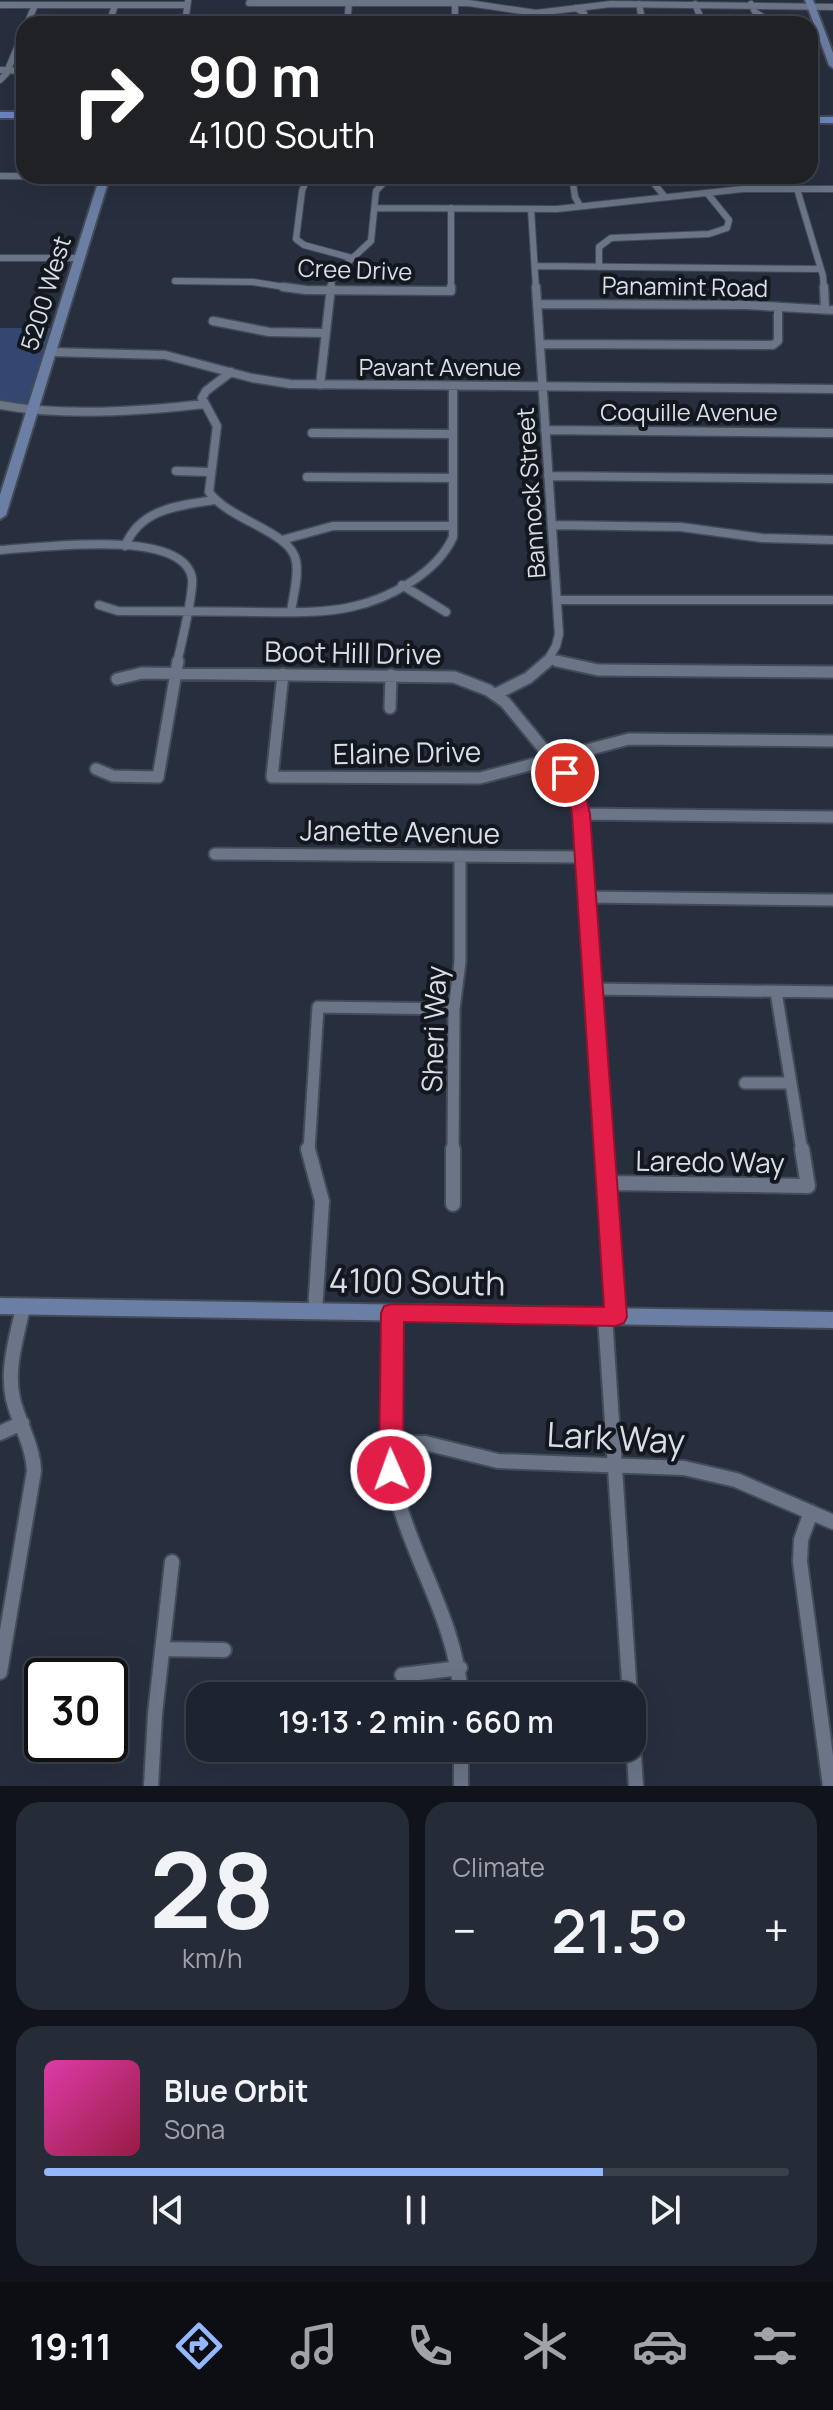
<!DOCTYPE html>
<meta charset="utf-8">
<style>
body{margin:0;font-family:Manrope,sans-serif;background:#252b37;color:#f1f3f6;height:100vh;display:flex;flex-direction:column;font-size:30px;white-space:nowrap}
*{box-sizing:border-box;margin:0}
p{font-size:26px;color:#a0a4aa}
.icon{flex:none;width:44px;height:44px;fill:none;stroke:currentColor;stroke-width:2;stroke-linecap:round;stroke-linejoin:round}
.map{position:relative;height:1786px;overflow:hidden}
.panel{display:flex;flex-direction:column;gap:16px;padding:16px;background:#10131a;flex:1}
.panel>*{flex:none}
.banner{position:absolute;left:16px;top:16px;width:802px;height:168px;border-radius:24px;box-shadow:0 8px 32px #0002,0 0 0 2px #3b404b;background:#202124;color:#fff;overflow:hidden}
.speed{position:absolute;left:24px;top:1658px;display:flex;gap:16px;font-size:40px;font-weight:700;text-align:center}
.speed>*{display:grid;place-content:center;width:104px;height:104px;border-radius:50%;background:#1d232f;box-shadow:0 8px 32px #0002,0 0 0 2px #3b404b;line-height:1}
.speed .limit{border:4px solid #111;border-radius:12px;background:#fff;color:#111}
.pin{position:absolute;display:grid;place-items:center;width:68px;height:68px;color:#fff;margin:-34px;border:4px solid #fff;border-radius:50%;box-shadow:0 2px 8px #0007}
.me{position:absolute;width:88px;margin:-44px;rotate:358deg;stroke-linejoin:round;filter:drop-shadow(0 0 6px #0008)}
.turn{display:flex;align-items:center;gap:28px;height:168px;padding:0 40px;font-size:36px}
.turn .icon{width:104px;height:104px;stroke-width:2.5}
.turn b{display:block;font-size:56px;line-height:68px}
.big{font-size:60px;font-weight:600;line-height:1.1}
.panel .card{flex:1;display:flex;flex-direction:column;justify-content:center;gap:12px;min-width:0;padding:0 28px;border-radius:24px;background:#252b37}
.panel .dial{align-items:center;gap:0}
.dial b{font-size:104px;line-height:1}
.song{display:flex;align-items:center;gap:24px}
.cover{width:96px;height:96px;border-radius:12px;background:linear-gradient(135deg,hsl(320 70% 55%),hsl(340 70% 35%))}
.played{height:8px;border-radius:4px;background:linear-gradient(90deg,#94b7fd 75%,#3b404b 75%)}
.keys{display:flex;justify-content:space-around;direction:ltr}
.heat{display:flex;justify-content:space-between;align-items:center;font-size:44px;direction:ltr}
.panel .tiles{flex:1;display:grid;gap:16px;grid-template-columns:1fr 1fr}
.card:last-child{grid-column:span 2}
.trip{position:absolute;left:186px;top:1682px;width:460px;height:80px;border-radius:24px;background:#1d232f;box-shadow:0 8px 32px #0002,0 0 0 2px #3b404b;font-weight:600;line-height:80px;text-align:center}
.menu{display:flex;height:128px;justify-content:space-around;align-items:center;background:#0c0e13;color:#a0a4aa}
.menu .icon{width:56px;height:56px}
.menu .active{color:#94b7fd}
.menu b{font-size:36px;color:#f1f3f6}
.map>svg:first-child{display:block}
.green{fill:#334871}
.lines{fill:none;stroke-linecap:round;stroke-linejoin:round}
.street-far3-casing{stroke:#444b58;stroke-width:8}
.street-far2-casing{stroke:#444b58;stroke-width:11}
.street-far1-casing{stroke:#444b58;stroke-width:15}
.street-casing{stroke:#444b58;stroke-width:18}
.secondary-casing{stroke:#444b58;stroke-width:4}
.primary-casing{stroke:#444b58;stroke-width:4}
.street-far3{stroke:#6b7587;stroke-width:6}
.street-far2{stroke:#6b7587;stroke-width:8}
.street-far1{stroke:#6b7587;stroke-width:11}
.street{stroke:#6b7587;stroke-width:14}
.secondary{fill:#6b7fa5;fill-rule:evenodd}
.primary{fill:#6a88c4;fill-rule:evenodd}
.route{fill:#e11d48;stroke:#92132f;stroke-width:2}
.labels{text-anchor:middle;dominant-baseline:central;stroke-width:8;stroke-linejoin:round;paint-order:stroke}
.far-street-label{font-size:24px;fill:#d9dee9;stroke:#13171e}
.street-label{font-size:28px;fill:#d9dee9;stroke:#13171e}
.near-street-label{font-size:34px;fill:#d9dee9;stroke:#13171e}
</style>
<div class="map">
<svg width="833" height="1786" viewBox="0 0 833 1786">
<rect width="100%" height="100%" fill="#272f3f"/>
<!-- green -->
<path class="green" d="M0 328H52L28 403 19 405 0 400Z"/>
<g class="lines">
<defs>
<path id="street-far3" d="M188 1 185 23 288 24
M249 3H468L536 13 611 4 833 7
M455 3V24
M639 4 643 24
M695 4 702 21
M751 4 755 12 769 21
M0 5H187
M576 8 584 13 586 24
M27 24 35 5
M109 24 115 5
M347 24 349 3
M524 24 530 12
M1 70 24 71
M0 80 6 74 24 31
M0 176 104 177
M308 176 302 191 296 239 304 245 352 258
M572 176 575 197 580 206
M648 176 665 197
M797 189 823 276 824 289
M375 208 557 209 743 189H833
M451 208V289
M531 209 536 289
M0 258H79
M535 266 821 269
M599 267V247L611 238 709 234 727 228 729 220 707 193
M175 281 253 282 297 289
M331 289 332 277 371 241 376 191 390 176"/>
<path id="street-far2" d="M283 287 306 290 451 291V287
M536 287 559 634 556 646 546 663
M824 287 825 310
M537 304 747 305 833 310
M213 321 269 332 325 333
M540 344 773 345 778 341V307
M50 352 165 355 252 378 290 384 833 389
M231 372 206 391 202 398 217 426 209 492C230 521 291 531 296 561 299 577 293 596 291 612
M320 385 331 287
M0 405C64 417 141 411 205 404
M545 430 833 433
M312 433 453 434
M176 471 210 472
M548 476 833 479
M307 477 453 478
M553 525 681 527 762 538 833 540
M282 540 333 526H453
M125 546C141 508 178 506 214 500
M0 550C37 548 183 527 192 578 194 593 181 645 177 663
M402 585 446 612
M559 600H833
M99 605 118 611C163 611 208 611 253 612 285 612 319 614 351 607 389 599 437 573 453 537V386
M551 660 566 663"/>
<path id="street-far1" d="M557 661 598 670 833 672
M283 674 272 777 480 778 629 739 833 741
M117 679 142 673 454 677 488 690 505 702 570 781 581 814 604 1151
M496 694 528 678 548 661
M390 708 391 675
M96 769 113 776 158 777 178 661
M581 814 833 817
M215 854 584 857
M587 897 833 900
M593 989 833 992
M776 992 802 1151
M745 1083H791
M309 1151 318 1007 454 1009
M453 1151 454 1009 460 962V856"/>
<path id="street" d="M308 1149 322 1201 315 1312
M604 1149 616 1317
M606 1183 808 1186 802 1149
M453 1204V1149
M392 1313C391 1374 381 1438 397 1497 416 1566 456 1623 461 1696
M605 1316 630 1696
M0 1433 22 1423
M389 1443H425L498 1461 684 1468 736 1480 833 1522
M811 1512 801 1540 800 1562 830 1786
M162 1649 224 1650
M0 1672 34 1471C33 1445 19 1424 13 1399 6 1368 17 1337 23 1307
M402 1675 460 1668
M632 1726 636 1786
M461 1748V1786
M151 1786 155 1714 172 1562"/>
<path id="secondary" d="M805 0H813L833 53V68L829 65Z
M100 176H110L6 515 0 519V495Z
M0 1298 833 1312V1328L0 1314Z"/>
<path id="primary" d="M0 112H24V118H0Z
M810 117H833V123H810Z"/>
</defs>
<!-- street-far3 casing -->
<use href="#street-far3" class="street-far3-casing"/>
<!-- street-far2 casing -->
<use href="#street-far2" class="street-far2-casing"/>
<!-- street-far1 casing -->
<use href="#street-far1" class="street-far1-casing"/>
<!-- street casing -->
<use href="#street" class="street-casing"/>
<!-- secondary casing -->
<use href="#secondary" class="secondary-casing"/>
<!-- primary casing -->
<use href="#primary" class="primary-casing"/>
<!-- street-far3 -->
<use href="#street-far3" class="street-far3"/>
<!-- street-far2 -->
<use href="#street-far2" class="street-far2"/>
<!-- street-far1 -->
<use href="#street-far1" class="street-far1"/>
<!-- street -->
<use href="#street" class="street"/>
<!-- secondary -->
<use href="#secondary" class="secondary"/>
<!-- primary -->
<use href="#primary" class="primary"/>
</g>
<!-- route -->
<path class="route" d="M565 768 571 769 586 797 590 814 627 1317 624 1323 616 1326 404 1322 403 1470 400 1477 391 1480 383 1477 379 1470 381 1313 384 1306 392 1304 604 1307 572 814 569 797 556 773Z"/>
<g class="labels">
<!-- far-street labels -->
<g class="far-street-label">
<text transform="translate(355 269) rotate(2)">Cree Drive</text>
<text transform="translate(685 286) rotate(1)">Panamint Road</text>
<text transform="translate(45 293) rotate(-73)">5200 West</text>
<text x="440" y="366">Pavant Avenue</text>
<text x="689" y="411">Coquille Avenue</text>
<text transform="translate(530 493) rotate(-94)">Bannock Street</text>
</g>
<!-- street labels -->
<g class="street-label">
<text transform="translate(353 652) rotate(1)">Boot Hill Drive</text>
<text transform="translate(407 752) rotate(-1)">Elaine Drive</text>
<text transform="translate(400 831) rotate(1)">Janette Avenue</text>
<text transform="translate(433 1029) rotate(-88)">Sheri Way</text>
<text transform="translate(710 1161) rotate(1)">Laredo Way</text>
</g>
<!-- near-street labels -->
<g class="near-street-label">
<text transform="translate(417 1281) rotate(1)">4100 South</text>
<text transform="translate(616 1437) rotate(3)">Lark Way</text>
</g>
</g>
</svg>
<div class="speed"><div class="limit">30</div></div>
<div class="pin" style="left:565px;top:773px;background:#d93025"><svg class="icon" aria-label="arrive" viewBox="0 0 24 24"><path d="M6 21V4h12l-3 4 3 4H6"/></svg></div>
<svg class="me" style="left:391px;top:1470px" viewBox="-20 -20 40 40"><circle r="17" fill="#e11d48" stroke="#fff" stroke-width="3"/><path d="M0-11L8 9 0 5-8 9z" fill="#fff"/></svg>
<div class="trip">19:13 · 2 min · 660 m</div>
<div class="banner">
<div class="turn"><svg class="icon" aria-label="right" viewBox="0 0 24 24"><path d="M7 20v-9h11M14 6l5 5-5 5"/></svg><div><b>90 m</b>4100 South</div></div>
</div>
</div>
<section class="panel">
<div class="tiles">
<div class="card dial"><b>28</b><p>km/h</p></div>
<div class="card"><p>Climate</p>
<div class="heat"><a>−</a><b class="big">21.5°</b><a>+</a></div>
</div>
<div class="card">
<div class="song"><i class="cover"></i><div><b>Blue Orbit</b><p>Sona</p></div></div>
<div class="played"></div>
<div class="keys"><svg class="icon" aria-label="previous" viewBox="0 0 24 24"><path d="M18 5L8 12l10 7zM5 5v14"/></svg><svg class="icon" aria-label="pause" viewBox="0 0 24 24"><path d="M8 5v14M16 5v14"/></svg><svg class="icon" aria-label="next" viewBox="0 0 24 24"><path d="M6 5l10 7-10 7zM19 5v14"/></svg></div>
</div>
</div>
</section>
<nav class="menu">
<b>19:11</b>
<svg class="icon active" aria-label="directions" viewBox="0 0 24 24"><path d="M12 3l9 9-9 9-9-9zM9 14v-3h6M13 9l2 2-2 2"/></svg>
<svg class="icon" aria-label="music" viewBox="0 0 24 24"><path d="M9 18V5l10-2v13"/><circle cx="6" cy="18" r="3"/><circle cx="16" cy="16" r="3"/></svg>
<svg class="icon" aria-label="phone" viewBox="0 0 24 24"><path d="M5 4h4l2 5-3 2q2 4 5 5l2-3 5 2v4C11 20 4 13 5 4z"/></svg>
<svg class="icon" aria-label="climate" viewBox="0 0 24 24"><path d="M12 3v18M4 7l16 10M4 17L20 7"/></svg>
<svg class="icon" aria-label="car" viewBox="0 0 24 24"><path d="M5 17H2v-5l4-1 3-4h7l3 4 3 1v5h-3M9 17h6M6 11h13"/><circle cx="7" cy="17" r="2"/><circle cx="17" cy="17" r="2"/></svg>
<svg class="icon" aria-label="filters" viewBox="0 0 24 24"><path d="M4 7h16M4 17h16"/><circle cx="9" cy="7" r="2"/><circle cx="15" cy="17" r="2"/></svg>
</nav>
